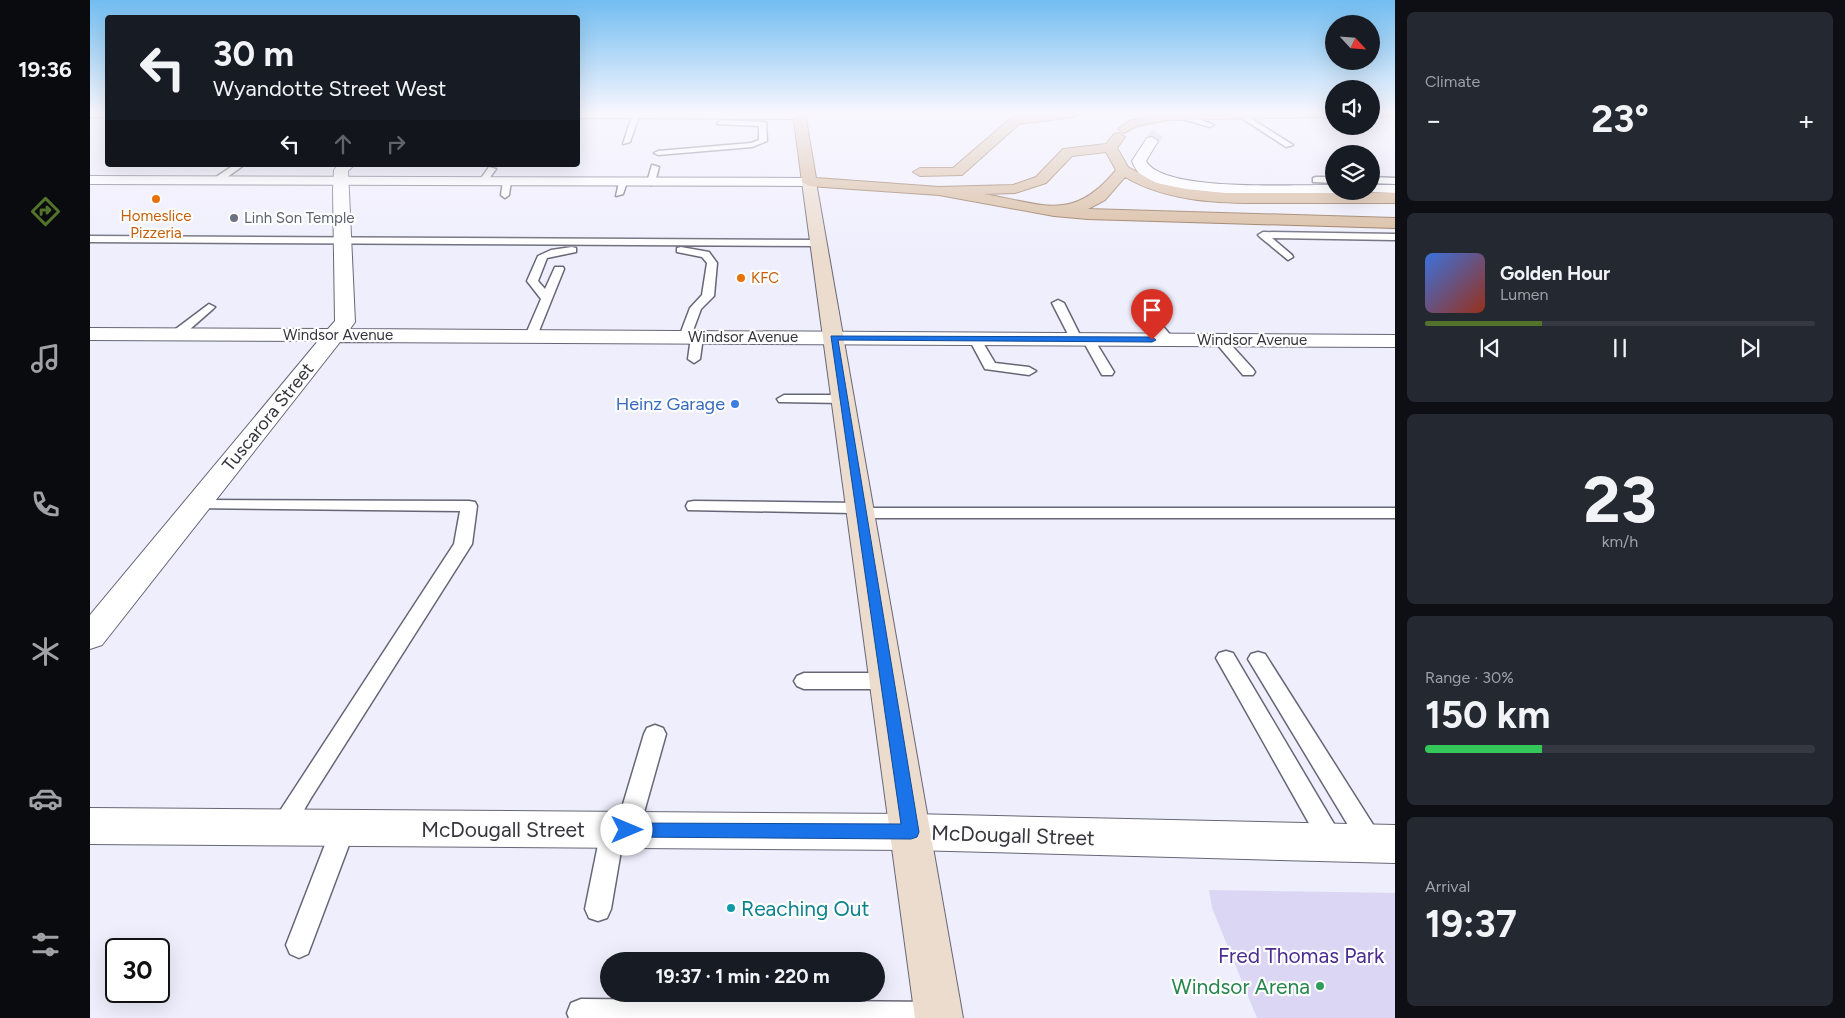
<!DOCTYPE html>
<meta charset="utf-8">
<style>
body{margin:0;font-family:Figtree,sans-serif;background:#242831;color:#f1f3f6;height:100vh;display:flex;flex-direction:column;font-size:19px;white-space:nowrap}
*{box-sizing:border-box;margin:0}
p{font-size:16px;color:#9ea1a6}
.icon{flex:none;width:28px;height:28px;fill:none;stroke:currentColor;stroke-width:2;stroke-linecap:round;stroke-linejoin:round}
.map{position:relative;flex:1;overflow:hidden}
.panel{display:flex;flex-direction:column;gap:12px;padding:12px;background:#0d0f14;width:450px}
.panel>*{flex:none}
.guide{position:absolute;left:15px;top:15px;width:475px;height:152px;border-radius:5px;box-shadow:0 5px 20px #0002;background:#171b24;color:#f1f3f6;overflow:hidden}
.needle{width:32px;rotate:116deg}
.buttons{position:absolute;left:1235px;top:15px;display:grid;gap:10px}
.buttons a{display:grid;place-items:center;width:55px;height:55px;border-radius:50%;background:#171b24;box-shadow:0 5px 20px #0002;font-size:25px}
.speed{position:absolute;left:15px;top:938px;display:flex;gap:10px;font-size:25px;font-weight:700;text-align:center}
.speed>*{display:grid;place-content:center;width:65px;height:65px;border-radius:50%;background:#171b24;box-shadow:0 5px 20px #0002;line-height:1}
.speed .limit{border:2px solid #111;border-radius:8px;background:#fff;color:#111}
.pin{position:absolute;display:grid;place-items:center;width:42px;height:42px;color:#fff;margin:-51px -21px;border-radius:50% 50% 50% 0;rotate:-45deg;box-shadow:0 0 5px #0007}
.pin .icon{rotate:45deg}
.me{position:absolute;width:55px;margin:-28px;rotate:90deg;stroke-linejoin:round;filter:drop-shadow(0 0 4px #0008)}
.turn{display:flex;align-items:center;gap:18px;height:105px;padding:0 25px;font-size:22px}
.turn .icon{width:65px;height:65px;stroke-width:2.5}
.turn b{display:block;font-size:35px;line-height:42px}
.lanes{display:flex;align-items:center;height:48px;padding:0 25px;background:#0003;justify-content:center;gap:25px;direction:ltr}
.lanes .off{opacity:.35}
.big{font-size:38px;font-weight:700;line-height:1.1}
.panel .tile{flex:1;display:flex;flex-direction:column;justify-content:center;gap:8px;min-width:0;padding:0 18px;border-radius:8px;background:#242831}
.panel .dial{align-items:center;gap:0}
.dial b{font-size:65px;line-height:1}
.song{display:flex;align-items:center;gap:15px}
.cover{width:60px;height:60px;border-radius:8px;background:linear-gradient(135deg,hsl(220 70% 55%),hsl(10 70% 35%))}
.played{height:5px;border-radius:2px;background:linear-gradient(90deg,#53732a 30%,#363941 30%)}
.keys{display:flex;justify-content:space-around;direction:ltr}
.heat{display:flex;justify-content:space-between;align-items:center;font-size:28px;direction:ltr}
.charge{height:8px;border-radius:4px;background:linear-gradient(90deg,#34c759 30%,#363941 0)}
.trip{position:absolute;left:510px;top:952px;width:285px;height:50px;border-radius:25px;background:#171b24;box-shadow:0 5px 20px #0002;font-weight:700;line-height:50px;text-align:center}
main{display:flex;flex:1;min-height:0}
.dock{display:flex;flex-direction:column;width:90px;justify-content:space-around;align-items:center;background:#090b0e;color:#9ea1a6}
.dock .icon{width:35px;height:35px}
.dock .on{color:#53732a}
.dock b{font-size:22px;color:#f1f3f6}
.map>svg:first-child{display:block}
.green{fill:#dad6f4}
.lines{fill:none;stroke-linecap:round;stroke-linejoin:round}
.tertiary-tunnel{stroke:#cac9d6;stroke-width:13;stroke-dasharray:13 7;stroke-linecap:butt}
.service-casing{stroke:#676676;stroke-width:3}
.minor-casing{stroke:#676676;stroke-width:2}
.tertiary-casing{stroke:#676676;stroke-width:2}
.secondary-casing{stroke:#676676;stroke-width:2}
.primary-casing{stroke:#8e6d4e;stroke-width:2}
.service{fill:#fff;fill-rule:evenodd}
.minor{fill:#fff;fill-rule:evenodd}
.tertiary{fill:#fff;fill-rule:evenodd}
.secondary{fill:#ebdccd;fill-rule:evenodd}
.primary{fill:#d7b99b;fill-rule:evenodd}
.route{fill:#1a73e8;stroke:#114b97}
.food-dot{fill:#e8710a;stroke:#fdfdfd;stroke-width:2}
.worship-dot{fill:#6b7280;stroke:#fdfdfd;stroke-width:2}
.shop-dot{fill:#3f7fe0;stroke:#fdfdfd;stroke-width:2}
.culture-dot{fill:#0f9aa8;stroke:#fdfdfd;stroke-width:2}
.leisure-dot{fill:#2e9e5b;stroke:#fdfdfd;stroke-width:2}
.labels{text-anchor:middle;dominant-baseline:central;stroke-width:4.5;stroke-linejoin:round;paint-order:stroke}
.far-food-label{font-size:15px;fill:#c56008;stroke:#fdfdfd}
.far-worship-label{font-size:15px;fill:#5b616d;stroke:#fdfdfd;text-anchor:start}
.far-street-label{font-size:15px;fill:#36353c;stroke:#fdfdfd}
.shop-label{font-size:18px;fill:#366cbe;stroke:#fdfdfd;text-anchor:end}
.street-label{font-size:18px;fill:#36353c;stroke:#fdfdfd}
.near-street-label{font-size:21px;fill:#36353c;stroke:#fdfdfd}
.near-culture-label{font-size:21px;fill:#0d838f;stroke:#fdfdfd;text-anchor:start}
.near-park-label{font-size:21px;fill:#492d8f;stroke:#fdfdfd}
.near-leisure-label{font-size:21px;fill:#27864d;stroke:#fdfdfd;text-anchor:end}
</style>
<main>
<nav class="dock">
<b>19:36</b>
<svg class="icon on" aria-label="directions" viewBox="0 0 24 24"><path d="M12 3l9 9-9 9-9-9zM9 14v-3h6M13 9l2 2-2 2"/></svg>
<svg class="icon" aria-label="music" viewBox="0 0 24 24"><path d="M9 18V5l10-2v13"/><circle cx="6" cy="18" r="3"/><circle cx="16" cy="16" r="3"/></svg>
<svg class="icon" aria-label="phone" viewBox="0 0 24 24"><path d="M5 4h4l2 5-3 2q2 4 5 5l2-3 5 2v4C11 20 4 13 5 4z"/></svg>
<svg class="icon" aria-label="climate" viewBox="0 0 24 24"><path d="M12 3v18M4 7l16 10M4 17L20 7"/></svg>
<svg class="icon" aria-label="car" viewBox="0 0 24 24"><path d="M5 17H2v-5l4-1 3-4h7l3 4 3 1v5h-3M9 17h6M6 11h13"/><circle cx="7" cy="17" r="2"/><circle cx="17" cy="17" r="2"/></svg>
<svg class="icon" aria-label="filters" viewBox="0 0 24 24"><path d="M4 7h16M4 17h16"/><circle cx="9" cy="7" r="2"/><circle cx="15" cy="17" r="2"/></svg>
</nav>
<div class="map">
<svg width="1305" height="1018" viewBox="0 0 1305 1018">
<rect width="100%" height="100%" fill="#efeefd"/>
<!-- green -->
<path class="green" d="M1119 890 1305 893V1018H1167L1122 908Z"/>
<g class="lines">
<!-- tertiary-tunnel -->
<path class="tertiary-tunnel" d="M1062 141 1067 133"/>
<defs>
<path id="service" d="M543 113 550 114 540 142 533 144Z
M1146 113H1152L1203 145 1196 147 1147 115Z
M1089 114H1095L1124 125 1120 127 1089 118Z
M630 120 676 122 677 141 662 147 568 155 564 153 568 151 661 143 669 140V126L627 124Z
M144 165H154L129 183H123V179Z
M562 165 569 167 565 182 561 185 557 182Z
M399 167 406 169 396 183H390L389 181Z
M1226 177H1244V183L1223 182V178Z
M1281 177 1305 178V184L1281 183Z
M417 178 421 181 419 195 415 198 411 195 413 181Z
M533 179 537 182 533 194 526 196 529 182Z
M1173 232 1305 234V240L1182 238 1202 255 1203 257 1198 260 1170 237 1168 235Z
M0 236 729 240 734 243 729 246 0 242Z
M482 247 486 248V252L457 258 448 281 455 289 465 267H473L474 269 447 336 445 339H437L435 336 451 299 437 281 448 256 461 250Z
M591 247 619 252 627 263 624 296 611 309 601 336 607 333 613 337 610 359 604 363 598 359 601 337 595 341 589 337 600 308 612 295 617 263 612 257 587 252V248Z
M968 300 974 303 992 339 998 335 1002 336 1024 372 1022 375H1012L992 339 986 343 982 342 962 303Z
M119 304 125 307 123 309 91 337H83L81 334 83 331Z
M1052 305 1056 306 1082 337 1084 340 1082 343H1074L1048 310 1046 308Z
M885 335 889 336 905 363 939 367 946 371 939 375 895 369 879 339Z
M1130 336 1134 337 1163 369 1165 372 1163 375H1153L1126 343 1124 340 1126 337Z
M694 395H753L760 399 753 403 689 402 687 399Z
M106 500 379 501 385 502 387 506 382 544 221 798 200 834 192 838 184 834 180 827 184 820 364 544 370 511 100 508 98 505Z
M604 501 770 503 778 508H1305V518H771L765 517 763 513 598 510 596 506 598 502Z
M1136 651 1143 653 1250 834 1254 842 1250 850 1242 853 1234 850 1126 658 1129 653Z
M1168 652 1175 654 1289 834 1293 842 1289 850 1281 853 1273 850 1158 659 1161 654Z
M714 673H797L804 676 807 681 804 686 797 689H714L707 686 704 681 707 676Z
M565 725 573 728 576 734 549 830 545 838 537 841 533 839 521 909 517 918 508 921 499 918 495 909 511 830 515 822 523 819 528 821 554 734 557 728Z
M253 818 261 821 265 829 218 954 209 958 200 954 196 945 241 829 245 821Z
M491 999 847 1002 857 1006 861 1016 860 1018H479L477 1013 481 1003Z"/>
<path id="minor" d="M0 113H18V117H0Z
M488 113H714L715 115 709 119 488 118Z
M248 165H264L258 171 265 322 260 329 1305 335V347L250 342 12 645 0 649V615L228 341 0 340V328L238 329 245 321 243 189 244 170Z
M0 808 821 814 835 819 841 832 835 845 821 850 0 844Z"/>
<path id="tertiary" d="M1062 137 1068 141 1056 161C1073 193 1208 184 1244 185V191H1250L1244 193C1200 193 1083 202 1050 174 1046 171 1044 165 1042 161L1057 138Z
M0 176 719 178 726 182 719 186 0 184Z
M1281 185H1305V193L1276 192 1281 191Z
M821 814 1305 825V863L821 850 807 845 801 832 807 819Z"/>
<path id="secondary" d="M719 178 726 182 873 1018H825L712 182Z"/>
<path id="primary" d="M703 113H715L726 178 849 187 923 185 946 177 973 149 1016 144 1024 134 1029 133 1035 137 1027 148 1038 167 1066 183 1096 189 1135 193H1305V203C1268 203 1231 203 1194 203 1140 203 1083 205 1035 177L1015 200 998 209 1305 218V228L998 219 964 216 849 195 719 186 712 182ZM1016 152 1026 170C983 223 953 204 894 194L925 193 956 183 982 156Z
M957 113H990L984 117 929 124 872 175 830 176 823 172 830 168H863L921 118Z
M1076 113H1244V117L1078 120 1047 126 1034 133 1028 129 1039 121Z
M1281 113H1302L1296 117H1281Z"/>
</defs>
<!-- service casing -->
<use href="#service" class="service-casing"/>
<!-- minor casing -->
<use href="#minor" class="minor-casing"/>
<!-- tertiary casing -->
<use href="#tertiary" class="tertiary-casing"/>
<!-- secondary casing -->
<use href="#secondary" class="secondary-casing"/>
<!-- primary casing -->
<use href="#primary" class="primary-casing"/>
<!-- service -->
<use href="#service" class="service"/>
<!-- minor -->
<use href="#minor" class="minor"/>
<!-- tertiary -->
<use href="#tertiary" class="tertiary"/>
<!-- secondary -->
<use href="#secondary" class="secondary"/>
<!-- primary -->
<use href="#primary" class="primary"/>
</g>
<!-- sky -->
<linearGradient id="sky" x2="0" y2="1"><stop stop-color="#71bdf1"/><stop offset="0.44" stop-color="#f8f7fe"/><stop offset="1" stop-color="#f8f7fe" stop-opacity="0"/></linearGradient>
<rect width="1305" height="256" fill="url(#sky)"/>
<!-- route -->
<path class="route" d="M741 336 1062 337 1066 340 1062 342 748 340 829 832 827 837 821 839 537 837 531 835 528 830 531 825 537 823 811 824Z"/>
<!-- markers -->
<g class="food-dot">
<circle cx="66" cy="199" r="5"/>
<circle cx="651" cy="278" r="5"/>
</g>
<circle class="worship-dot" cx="144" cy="218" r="5"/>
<circle class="shop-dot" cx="645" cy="404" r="5"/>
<circle class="culture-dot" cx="641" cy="908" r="5"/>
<circle class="leisure-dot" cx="1230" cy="986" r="5"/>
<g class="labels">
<!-- far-food labels -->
<g class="far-food-label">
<text x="66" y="216">Homeslice<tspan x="66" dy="17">Pizzeria</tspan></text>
<text x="661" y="278" text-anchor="start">KFC</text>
</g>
<!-- far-worship labels -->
<g class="far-worship-label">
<text x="154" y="218">Linh Son Temple</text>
</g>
<!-- far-street labels -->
<g class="far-street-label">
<text x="248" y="335">Windsor Avenue</text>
<text x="653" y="337">Windsor Avenue</text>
<text x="1162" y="340">Windsor Avenue</text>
</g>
<!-- shop labels -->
<g class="shop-label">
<text x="635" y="404">Heinz Garage</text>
</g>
<!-- street labels -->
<g class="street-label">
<text transform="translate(178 417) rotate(-51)">Tuscarora Street</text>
</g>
<!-- near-street labels -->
<g class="near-street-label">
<text x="413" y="829">McDougall Street</text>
<text transform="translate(923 835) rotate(2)">McDougall Street</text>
</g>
<!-- near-culture labels -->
<g class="near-culture-label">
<text x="651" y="908">Reaching Out</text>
</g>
<!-- near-park labels -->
<g class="near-park-label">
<text x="1211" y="955">Fred Thomas Park</text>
</g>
<!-- near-leisure labels -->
<g class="near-leisure-label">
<text x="1220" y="986">Windsor Arena</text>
</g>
</g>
</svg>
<div class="buttons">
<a><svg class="needle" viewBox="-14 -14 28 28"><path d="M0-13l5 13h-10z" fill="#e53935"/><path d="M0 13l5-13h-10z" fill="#9ea1a6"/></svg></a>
<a><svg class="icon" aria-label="sound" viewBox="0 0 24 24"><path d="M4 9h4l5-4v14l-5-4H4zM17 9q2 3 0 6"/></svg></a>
<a><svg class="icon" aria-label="layers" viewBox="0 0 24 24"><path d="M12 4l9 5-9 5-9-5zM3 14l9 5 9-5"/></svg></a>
</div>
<div class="speed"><div class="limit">30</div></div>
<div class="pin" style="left:1062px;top:340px;background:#d93025"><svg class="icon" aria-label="arrive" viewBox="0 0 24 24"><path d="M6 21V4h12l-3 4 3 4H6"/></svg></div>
<svg class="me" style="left:537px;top:830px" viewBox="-20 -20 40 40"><circle r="19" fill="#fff"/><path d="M0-13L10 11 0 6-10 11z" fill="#1a73e8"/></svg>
<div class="trip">19:37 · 1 min · 220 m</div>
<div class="guide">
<div class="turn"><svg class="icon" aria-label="left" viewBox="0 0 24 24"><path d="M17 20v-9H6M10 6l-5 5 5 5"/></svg><div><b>30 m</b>Wyandotte Street West</div></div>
<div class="lanes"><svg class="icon" aria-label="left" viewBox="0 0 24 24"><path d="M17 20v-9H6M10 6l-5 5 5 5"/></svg><svg class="icon off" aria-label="ahead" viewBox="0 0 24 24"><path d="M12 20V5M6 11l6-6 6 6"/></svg><svg class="icon off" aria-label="right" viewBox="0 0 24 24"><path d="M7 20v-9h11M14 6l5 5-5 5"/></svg></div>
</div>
</div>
<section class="panel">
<div class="tile"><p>Climate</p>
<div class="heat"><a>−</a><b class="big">23°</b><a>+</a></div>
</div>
<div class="tile">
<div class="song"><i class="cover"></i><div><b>Golden Hour</b><p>Lumen</p></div></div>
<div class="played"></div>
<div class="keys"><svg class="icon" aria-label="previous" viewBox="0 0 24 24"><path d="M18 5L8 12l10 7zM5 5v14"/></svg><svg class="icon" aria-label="pause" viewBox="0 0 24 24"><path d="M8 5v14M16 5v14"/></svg><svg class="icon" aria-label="next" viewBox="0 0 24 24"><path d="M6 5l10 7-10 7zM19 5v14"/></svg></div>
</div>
<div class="tile dial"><b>23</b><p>km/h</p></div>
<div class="tile"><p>Range · 30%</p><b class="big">150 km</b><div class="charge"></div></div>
<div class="tile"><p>Arrival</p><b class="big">19:37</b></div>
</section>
</main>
